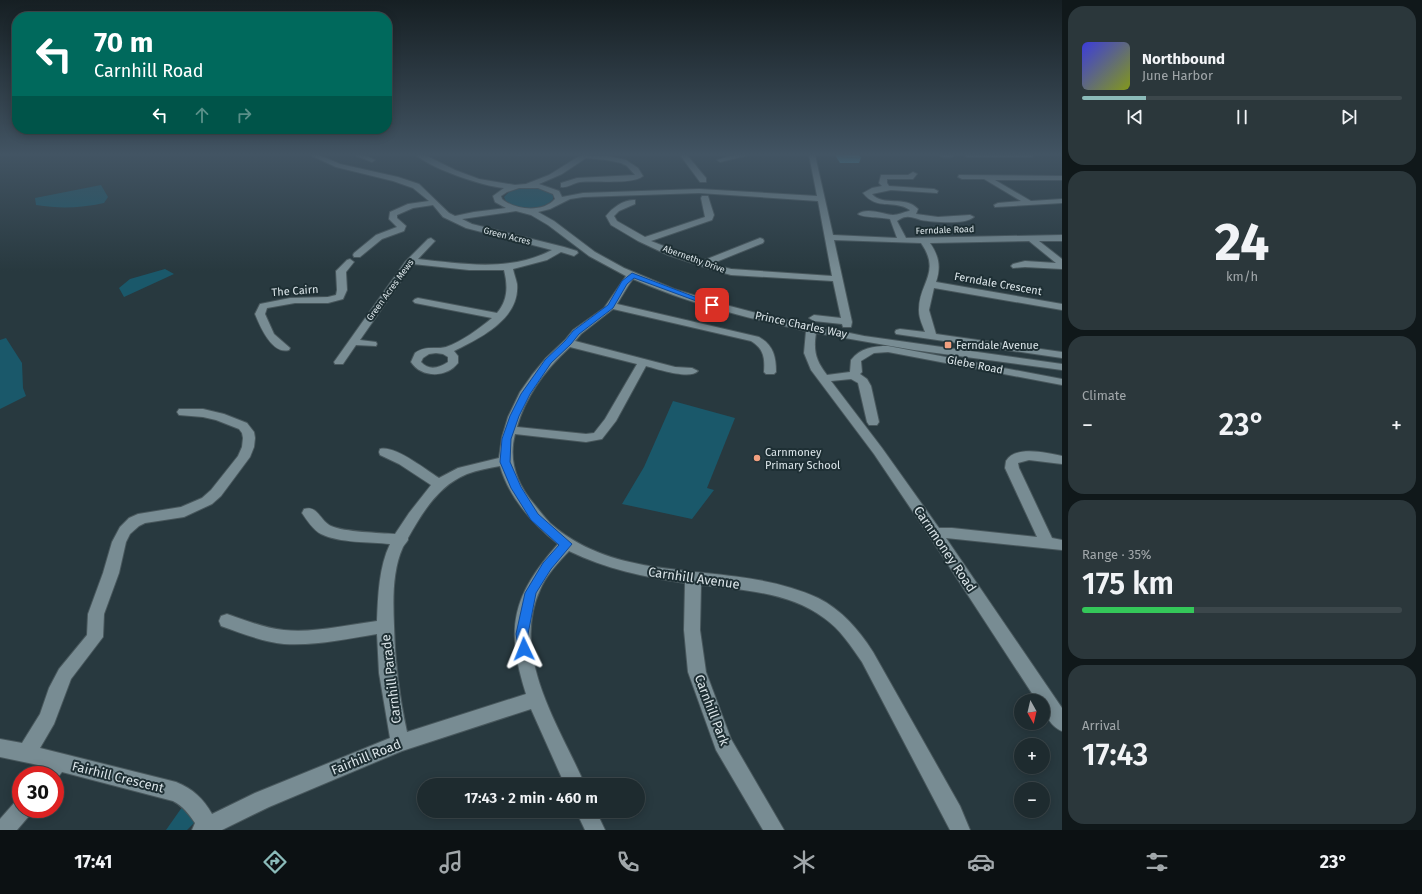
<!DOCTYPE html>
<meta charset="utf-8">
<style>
body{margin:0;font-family:"Fira Sans",sans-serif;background:#2b373b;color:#f1f3f6;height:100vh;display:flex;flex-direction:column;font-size:15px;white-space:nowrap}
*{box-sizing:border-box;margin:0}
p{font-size:13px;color:#a1a7aa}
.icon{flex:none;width:22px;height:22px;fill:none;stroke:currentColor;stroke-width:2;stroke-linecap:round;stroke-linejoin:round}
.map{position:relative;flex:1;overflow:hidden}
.panel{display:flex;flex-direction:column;gap:6px;padding:6px;background:#10181a;width:360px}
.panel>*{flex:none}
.banner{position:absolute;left:12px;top:12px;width:380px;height:122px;border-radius:16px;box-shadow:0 2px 10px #0003,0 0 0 1px #3c474b;background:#00695c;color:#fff;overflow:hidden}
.needle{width:26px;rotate:172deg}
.controls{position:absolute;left:1014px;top:694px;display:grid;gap:8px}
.controls a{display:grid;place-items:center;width:36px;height:36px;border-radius:50%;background:#1e2b2f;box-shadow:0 2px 10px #0003,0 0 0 1px #3c474b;font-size:20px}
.speed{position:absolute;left:12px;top:766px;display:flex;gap:8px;font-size:20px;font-weight:700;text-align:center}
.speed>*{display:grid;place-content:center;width:52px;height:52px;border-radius:50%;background:#1e2b2f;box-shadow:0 2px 10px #0003,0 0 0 1px #3c474b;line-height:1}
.speed .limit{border:6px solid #d22;background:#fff;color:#111}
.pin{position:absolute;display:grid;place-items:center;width:34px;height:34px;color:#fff;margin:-17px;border-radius:8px;box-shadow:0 2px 6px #0006}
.me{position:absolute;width:44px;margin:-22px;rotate:358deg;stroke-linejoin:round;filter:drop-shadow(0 0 3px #0008)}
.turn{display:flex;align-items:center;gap:14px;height:84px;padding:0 16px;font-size:18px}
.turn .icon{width:52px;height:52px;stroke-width:2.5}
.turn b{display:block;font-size:28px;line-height:34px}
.lanes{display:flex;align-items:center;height:38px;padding:0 16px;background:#0003;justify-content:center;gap:20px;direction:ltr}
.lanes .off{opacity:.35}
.big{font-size:30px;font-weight:600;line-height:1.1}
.panel .tile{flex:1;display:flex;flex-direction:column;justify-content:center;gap:6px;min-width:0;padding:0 14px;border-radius:16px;background:#2b373b}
.panel .dial{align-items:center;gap:0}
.dial b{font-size:52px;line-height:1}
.song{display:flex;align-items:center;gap:12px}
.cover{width:48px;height:48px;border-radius:6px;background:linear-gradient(135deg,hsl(240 70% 55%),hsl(70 70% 35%))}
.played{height:4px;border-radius:2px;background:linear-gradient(90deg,#8bbbb9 20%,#3c474b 20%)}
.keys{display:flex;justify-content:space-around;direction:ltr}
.heat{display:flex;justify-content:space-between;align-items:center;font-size:22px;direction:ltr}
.charge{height:6px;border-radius:3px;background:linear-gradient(90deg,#34c759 35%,#3c474b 0)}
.trip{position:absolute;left:417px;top:778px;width:228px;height:40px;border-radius:20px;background:#1e2b2f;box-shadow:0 2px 10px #0003,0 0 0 1px #3c474b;font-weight:600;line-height:40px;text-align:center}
.tabs{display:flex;height:64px;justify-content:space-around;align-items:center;background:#0c1113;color:#a1a7aa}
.tabs .icon{width:28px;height:28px}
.tabs .active{color:#8bbbb9}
.tabs b{font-size:18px;color:#f1f3f6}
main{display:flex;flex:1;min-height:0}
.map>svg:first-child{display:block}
.green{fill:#1a586a}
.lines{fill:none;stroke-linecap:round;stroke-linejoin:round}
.minor-casing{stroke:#48575c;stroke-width:2}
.minor{fill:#788c93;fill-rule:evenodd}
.wall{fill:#38adcf}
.building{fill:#41c9f1;stroke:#2e8da9}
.route{fill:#1a73e8;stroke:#114b97}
.poi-dot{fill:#f2a080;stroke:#1e2f34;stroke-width:1.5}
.labels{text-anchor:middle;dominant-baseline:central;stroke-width:4;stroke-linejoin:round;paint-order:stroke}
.far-street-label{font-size:9px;fill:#dbe5e9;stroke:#1e2f34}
.street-label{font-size:11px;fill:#dbe5e9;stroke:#1e2f34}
.poi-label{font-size:11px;fill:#dbe5e9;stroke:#1e2f34;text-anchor:start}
.near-street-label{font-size:13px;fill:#dbe5e9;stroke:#1e2f34}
</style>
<main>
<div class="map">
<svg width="1062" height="830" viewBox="0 0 1062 830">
<rect width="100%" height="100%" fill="#28393f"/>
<!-- green -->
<path class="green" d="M101 185 108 197 104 203C81 208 60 209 36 205L35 198Z
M521 188C532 188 544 187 553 195V199C544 211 517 210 506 201L504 197 509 192Z
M165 269 174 274 124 297 119 288 130 279Z
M6 338 22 363 23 388 26 396 0 409V340Z
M673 401 735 418 707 488 714 490 692 519 622 504 644 467Z
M185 803 195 822 187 830H166Z"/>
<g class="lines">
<defs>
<path id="minor" d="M310 155H319L340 164 398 177 419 184 449 213 455 216 474 212 506 208 495 202 493 196 504 188C482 186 432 169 416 155H425L455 170 479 179 515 185 526 184 549 175 581 155 607 156 626 160 638 168 643 176C632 185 595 180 580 182 573 183 568 188 561 187V183L577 178 635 175 627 166 621 163 607 160 586 158 562 174 539 184 559 191 562 197 583 193 699 189 817 196 809 155H815L833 235 897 238 890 219C882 217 863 218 858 214 866 207 883 214 893 215 898 215 904 212 909 211L910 210C894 199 877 211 863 193L872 188 882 186 879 183 881 175H908L913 172 917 174 913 179H887V183L889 186 934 189 938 191 937 193 891 190 872 194C883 207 905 195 918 209L916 214 938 217 970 215 974 217C965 225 933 222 921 220 917 219 911 216 906 217 903 217 900 219 897 221L906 238 1062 235V241H1039L1062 259V269L1025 267 1013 268 1011 266 1013 264 1025 261 1056 263 1029 241 930 243C939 256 941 267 936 282L1062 304V310L934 288 929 310 936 334 1062 352V358L896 334 895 332 896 330 900 329 925 332C923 326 919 319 919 311 918 283 942 273 921 243L834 240 852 322 851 327H843L842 324 814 321 809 318 814 315 841 318 833 281 731 275 713 270 668 255 638 241 611 225 606 216C612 208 624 199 635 200V204L619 211 614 216 617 221 645 237 705 217 701 198 702 196H708L714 215 712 220 651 241 702 261 760 238 763 239 764 241 763 243 711 264 731 269 832 276 818 201 699 193 583 197 570 199 550 209 538 212 554 221 595 252 624 268 674 289 722 304 768 316 864 336 1062 364V370L914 350 816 333C813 351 816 361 827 375L850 372 851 360C860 348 874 346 888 346L1062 379V385L888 352 874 353 861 361 862 372 860 374 867 379 871 386 879 422 877 425H869L867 422 858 383 851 379 831 381 882 448 939 528H952L1037 537 1005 468 1006 461C1015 445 1047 453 1062 456V464L1029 460 1018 463 1019 468 1052 538 1062 540V550L946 538 1062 708V731C1051 727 1043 713 1043 701H1037L930 537 874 454 811 370 804 353 806 331C748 318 689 304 633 279L628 286 617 304 759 337C773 345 776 356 776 372L774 374H766L764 372C765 358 764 349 751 341L613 309 581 334 575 341 675 367 692 368 698 371C690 380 657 369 646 366L616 421 602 439 586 442 515 434C508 461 517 484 534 504 539 510 544 517 550 523 624 589 733 558 818 598 842 610 859 630 873 652L960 806 970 830H950L862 662C851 646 840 629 824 618 790 592 742 590 701 585L700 630 706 672 731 739 784 830H763L716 750 688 672 684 630 685 583C644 577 606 569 569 551 558 563 546 575 540 590 510 655 560 727 585 785H565L531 709 402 751 269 807 222 830H192L195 823C189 814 183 806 173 801L62 772 55 781V775H38L43 766 0 757V739L22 743 40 714 49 688 59 669 87 635 88 614 103 573 112 542 120 527 129 518 138 514 181 507 202 498 211 490 238 456 242 447 243 438 242 433 239 429 216 420 203 417 179 415 177 412 179 409H203L224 414 247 423 254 432 255 438 254 447 250 457 221 496 212 504 184 517 145 523 139 526 130 534 126 542 119 573 104 614 103 637 71 679 54 724 40 748 176 782C193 789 203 798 212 814L255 793 390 738 379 673 377 634C346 639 315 646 284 644 263 642 241 633 221 626L219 621 221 616 227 614C245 620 264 628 284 630 315 633 346 625 377 621 378 595 379 567 390 544 370 542 339 543 321 534 314 531 306 519 302 513L304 509C318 505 320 521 331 526 344 532 380 533 395 534L409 513 431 485 399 464 380 455 379 452 380 449C395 445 426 470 439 478L458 468 499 458 502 437 508 417 520 392 532 375 546 358 565 340 573 330 604 308 626 276 589 256 548 225 531 215 516 211 462 219 472 224 564 247 577 251 578 253 574 256 561 252 547 260 513 269C514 274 516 279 517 284 520 319 480 338 454 351L458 356V363C447 378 421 378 411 362L415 353C426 345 435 350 446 347 461 342 480 328 492 318L415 303 413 301 415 299 418 298 497 313C508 300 508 286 504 270H469L413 264 360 340 376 342 377 344 376 346 356 345 343 364H335L334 362 405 262 428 239 431 238 435 241 418 259C464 264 510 272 552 250L466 228 443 217 433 205 413 208 397 215V218L406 226 404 231 382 239 360 257H354L353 255 354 253 376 235 397 227 389 219 390 212 408 204 429 201 413 188 393 181 336 167ZM519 188H538L553 194 555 199C543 213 515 210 502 199L501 196 507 192ZM570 347 637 364 605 419 594 433 586 434 517 427C526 395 546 369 570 347ZM436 353 443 354 448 357V362C439 368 429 371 421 362L423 358 429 354ZM500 466C509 498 533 524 558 544 512 596 505 628 526 694L407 732C399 695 395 663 394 626 393 601 392 571 403 547 405 544 406 543 408 540V538C422 513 439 485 467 474 478 470 489 468 500 466Z
M354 155H364L375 160 372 162Z
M680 155H687L706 178V182H700Z
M734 155H749L720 162 717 160Z
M939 155H955C952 158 942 158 939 155Z
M964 155H1035L1032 157H967Z
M959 175 1062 176V180H995L1031 201 1062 199V203L995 207 994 205 998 203 1021 201 984 179H962L958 177Z
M350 259 354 262 346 272 347 290 343 299 328 303H295L267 308 265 314 274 334 290 348 289 350C272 355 260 326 255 314L260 304 290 298 328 297 336 295 337 290 336 271 347 260Z
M21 800V809H32L29 816 17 830H0V819L15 802Z
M576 811H596L605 830H585Z"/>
</defs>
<!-- minor casing -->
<use href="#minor" class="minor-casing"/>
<!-- minor -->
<use href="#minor" class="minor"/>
</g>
<!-- wall -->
<path class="wall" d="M511 155H522L521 156Z
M835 155H859L861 158 859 163H840Z"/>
<!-- building -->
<path class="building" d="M840 155H859L861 158 842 157Z"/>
<!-- sky -->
<linearGradient id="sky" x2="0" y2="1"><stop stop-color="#161f23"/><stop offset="0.57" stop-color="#425463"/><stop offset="1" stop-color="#425463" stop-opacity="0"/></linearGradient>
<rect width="1062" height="271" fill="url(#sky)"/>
<!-- route -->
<path class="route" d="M632 273 716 305 715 306H710L634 278 627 284 613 308 579 334 571 344 551 363 530 394 519 416 511 439 510 462 521 487 538 514 572 544 551 569 536 593 528 634 530 649 528 652 524 654 519 652 516 634 525 593 543 563 559 545 531 520 511 488 500 462 502 439 510 416 521 394 545 360 565 341 573 331 608 305 622 281Z"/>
<!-- markers -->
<g class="poi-dot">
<rect x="944" y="341" width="8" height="8" rx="2"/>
<circle cx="757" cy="458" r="4"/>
</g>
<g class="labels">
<!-- far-street labels -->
<g class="far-street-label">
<text transform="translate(945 230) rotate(-2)">Ferndale Road</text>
<text transform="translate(507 236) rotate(14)">Green Acres</text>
<text transform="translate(694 259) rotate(20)">Abernethy Drive</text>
<text transform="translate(390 290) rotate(-54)">Green Acres Mews</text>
</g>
<!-- street labels -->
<g class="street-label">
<text transform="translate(998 284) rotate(10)">Ferndale Crescent</text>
<text transform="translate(295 291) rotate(-4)">The Cairn</text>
<text transform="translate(801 325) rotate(12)">Prince Charles Way</text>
<text transform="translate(975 365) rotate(11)">Glebe Road</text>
</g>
<!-- poi labels -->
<g class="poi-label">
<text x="956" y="345">Ferndale Avenue</text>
<text x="765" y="452">Carnmoney<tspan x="765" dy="13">Primary School</tspan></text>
</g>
<!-- near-street labels -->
<g class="near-street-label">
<text transform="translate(945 549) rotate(56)">Carnmoney Road</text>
<text transform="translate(694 578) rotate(8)">Carnhill Avenue</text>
<text transform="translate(391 679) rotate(-97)">Carnhill Parade</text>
<text transform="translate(712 710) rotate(69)">Carnhill Park</text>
<text transform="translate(366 757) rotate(-22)">Fairhill Road</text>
<text transform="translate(118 777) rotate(14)">Fairhill Crescent</text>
</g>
</g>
</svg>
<div class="controls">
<a><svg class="needle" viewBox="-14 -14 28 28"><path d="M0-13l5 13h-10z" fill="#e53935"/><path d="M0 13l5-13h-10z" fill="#a1a7aa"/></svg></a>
<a>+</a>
<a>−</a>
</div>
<div class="speed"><div class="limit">30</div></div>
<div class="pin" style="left:712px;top:305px;background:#d93025"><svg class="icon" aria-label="arrive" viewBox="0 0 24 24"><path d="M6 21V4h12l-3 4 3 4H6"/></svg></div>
<svg class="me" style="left:524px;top:649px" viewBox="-20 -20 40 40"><path d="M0-17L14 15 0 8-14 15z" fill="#1a73e8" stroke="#fff" stroke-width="4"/></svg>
<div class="trip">17:43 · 2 min · 460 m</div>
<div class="banner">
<div class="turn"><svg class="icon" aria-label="left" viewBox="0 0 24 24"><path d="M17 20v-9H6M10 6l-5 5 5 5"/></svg><div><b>70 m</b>Carnhill Road</div></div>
<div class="lanes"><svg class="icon" aria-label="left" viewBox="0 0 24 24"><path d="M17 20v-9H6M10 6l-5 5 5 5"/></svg><svg class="icon off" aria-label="ahead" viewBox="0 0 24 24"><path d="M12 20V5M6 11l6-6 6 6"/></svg><svg class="icon off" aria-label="right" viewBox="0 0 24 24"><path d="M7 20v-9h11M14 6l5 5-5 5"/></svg></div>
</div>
</div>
<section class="panel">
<div class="tile">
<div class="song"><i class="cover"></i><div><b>Northbound</b><p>June Harbor</p></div></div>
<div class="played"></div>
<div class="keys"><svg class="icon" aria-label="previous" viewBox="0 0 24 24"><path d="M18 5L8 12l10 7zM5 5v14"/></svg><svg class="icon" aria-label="pause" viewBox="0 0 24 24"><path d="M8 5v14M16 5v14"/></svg><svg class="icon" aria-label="next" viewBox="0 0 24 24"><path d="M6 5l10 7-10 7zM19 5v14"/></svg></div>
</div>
<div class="tile dial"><b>24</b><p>km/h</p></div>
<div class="tile"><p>Climate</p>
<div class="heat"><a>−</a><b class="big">23°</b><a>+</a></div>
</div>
<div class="tile"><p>Range · 35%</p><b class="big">175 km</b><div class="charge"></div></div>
<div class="tile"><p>Arrival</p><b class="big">17:43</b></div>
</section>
</main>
<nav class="tabs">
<b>17:41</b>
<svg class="icon active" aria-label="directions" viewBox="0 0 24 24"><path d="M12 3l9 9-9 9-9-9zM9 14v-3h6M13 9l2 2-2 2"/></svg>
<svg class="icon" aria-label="music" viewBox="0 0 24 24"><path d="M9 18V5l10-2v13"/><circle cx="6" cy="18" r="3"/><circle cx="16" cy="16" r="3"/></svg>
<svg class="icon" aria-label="phone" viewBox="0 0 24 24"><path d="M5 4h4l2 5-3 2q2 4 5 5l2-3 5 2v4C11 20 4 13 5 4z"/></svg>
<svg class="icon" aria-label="climate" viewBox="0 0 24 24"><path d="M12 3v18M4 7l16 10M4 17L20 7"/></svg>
<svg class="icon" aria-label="car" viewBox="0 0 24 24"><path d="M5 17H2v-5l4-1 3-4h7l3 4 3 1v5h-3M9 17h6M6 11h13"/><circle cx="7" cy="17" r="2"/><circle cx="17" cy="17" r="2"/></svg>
<svg class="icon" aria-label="filters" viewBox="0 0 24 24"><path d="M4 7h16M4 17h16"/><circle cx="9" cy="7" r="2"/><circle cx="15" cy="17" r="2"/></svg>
<b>23°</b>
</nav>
